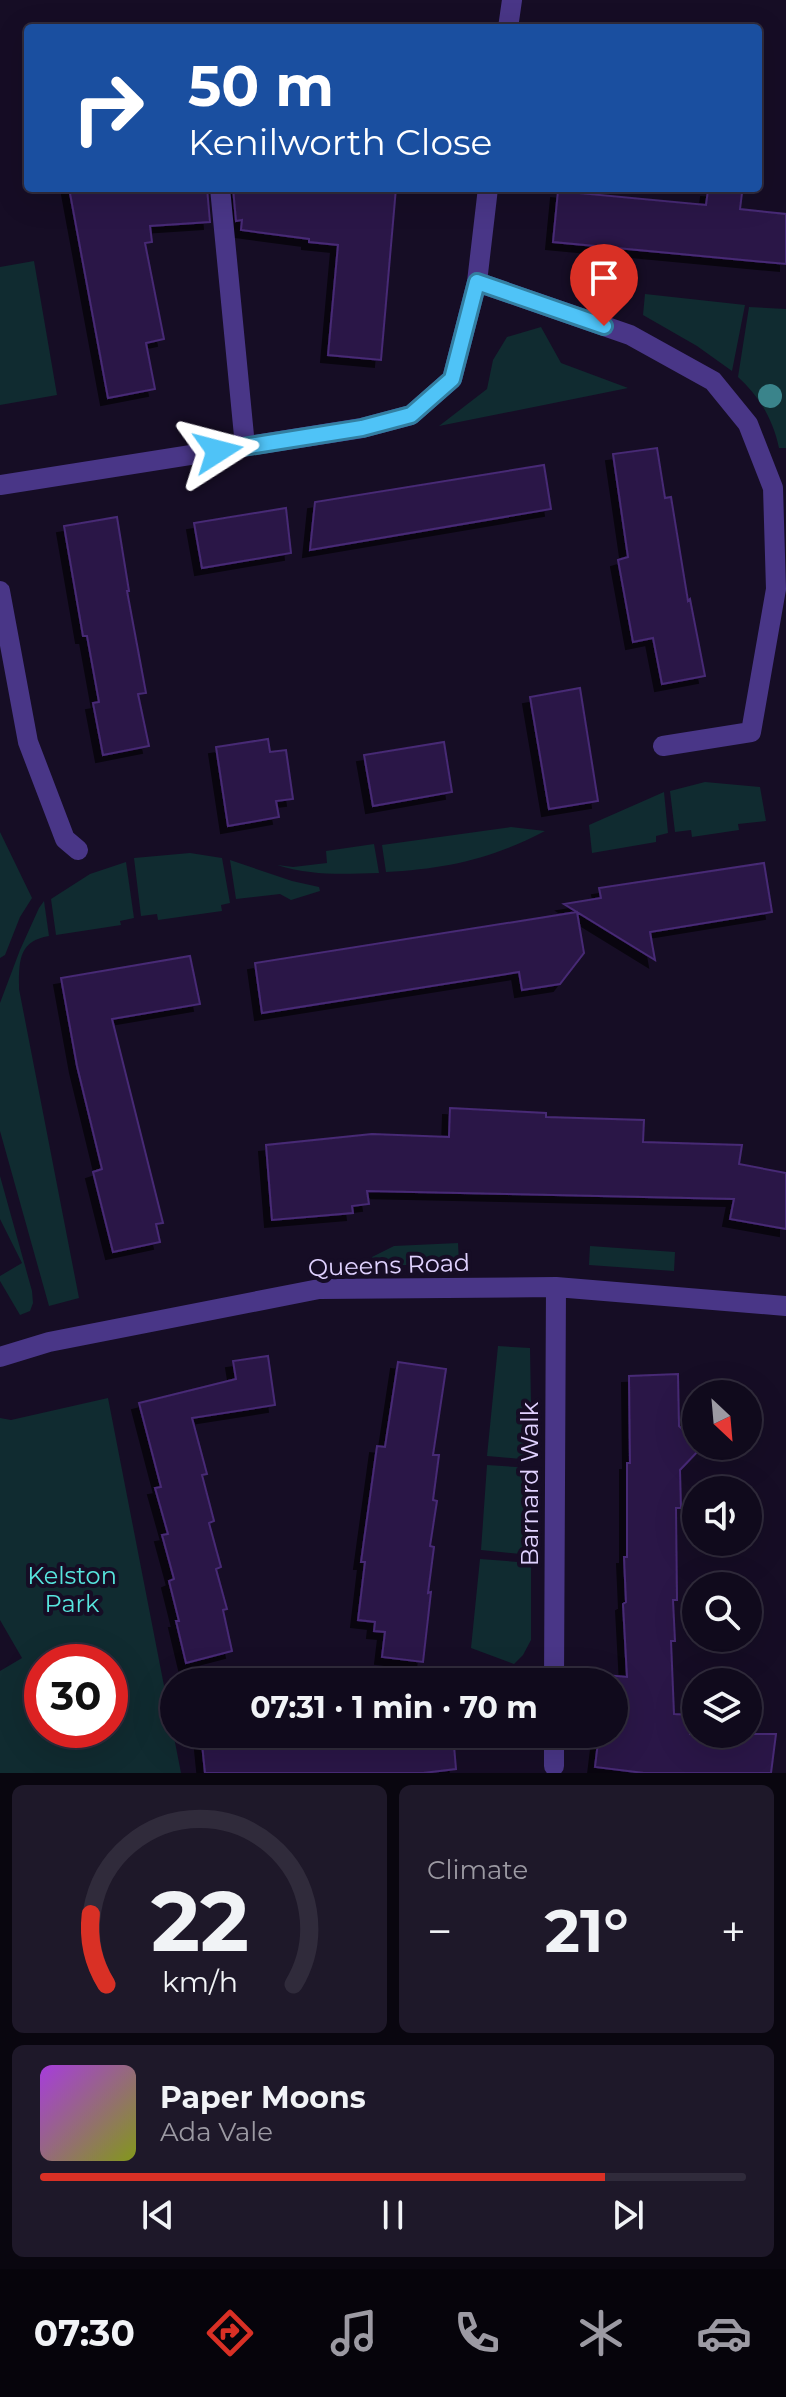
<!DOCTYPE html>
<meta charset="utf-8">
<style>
body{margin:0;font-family:Montserrat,sans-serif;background:#1e1829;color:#f1f3f6;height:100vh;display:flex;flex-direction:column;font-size:30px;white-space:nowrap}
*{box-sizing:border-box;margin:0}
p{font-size:26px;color:#9c9aa3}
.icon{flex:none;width:44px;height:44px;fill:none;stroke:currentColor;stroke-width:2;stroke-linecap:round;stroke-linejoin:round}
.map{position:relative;height:1773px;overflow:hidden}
.panel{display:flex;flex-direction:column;gap:12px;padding:12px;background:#09060f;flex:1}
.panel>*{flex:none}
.hud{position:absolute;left:24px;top:24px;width:738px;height:168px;border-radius:8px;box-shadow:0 8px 32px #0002,0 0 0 2px #302b3b;background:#1a4fa0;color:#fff;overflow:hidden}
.needle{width:52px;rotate:154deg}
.buttons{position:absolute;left:682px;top:1380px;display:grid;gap:16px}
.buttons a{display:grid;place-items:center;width:80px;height:80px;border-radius:50%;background:#100a1c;box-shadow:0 8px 32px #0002,0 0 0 2px #302b3b;font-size:40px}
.speed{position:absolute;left:24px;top:1644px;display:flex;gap:16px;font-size:40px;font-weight:700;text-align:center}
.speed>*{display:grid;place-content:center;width:104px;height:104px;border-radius:50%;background:#100a1c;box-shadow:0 8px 32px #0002,0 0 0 2px #302b3b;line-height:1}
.speed .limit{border:12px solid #d22;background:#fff;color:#111}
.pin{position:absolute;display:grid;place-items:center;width:68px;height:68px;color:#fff;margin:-82px -34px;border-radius:50% 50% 50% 0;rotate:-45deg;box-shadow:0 0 8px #0007}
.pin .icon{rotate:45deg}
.me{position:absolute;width:88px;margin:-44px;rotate:81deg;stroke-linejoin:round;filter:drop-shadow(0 0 6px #0008)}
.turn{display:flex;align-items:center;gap:28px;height:168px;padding:0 32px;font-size:36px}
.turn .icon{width:104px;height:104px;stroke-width:2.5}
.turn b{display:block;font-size:56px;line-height:68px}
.big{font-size:60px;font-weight:700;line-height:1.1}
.panel .widget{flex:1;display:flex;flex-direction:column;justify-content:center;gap:12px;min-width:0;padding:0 28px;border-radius:12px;background:#1e1829}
.panel .dial{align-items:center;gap:0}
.dial svg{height:208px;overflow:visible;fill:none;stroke:#302b3b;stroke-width:7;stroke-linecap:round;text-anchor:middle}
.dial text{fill:#f1f3f6;stroke:none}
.song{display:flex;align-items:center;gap:24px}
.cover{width:96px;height:96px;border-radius:12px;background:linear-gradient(135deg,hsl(280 70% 55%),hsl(70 70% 35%))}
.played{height:8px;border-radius:4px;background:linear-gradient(90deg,#d93025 80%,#302b3b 80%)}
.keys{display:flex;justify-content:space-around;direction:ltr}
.heat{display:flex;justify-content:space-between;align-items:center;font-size:44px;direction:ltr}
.panel .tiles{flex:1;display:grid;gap:12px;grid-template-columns:1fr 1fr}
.widget:last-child{grid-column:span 2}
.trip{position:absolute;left:160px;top:1668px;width:468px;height:80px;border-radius:40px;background:#100a1c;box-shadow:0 8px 32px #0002,0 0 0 2px #302b3b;font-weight:700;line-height:80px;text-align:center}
.dock{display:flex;height:128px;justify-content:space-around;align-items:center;background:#06040b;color:#9c9aa3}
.dock .icon{width:56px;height:56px}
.dock .selected{color:#d93025}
.dock b{font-size:36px;color:#f1f3f6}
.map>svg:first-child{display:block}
.green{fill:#102b30;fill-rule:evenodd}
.building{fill:#2b1847;stroke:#472975;stroke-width:2;filter:url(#shadow)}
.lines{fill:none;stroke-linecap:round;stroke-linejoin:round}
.lane{stroke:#493687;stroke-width:20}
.street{stroke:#493687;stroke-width:20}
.tree{fill:#3a848b}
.route-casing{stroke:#337fa1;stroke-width:20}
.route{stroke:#4fc3f7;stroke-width:14}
.labels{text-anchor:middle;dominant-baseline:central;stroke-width:8;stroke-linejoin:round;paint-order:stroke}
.street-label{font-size:24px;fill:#e0d2ff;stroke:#160d25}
.park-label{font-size:24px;fill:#57e6de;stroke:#160d25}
</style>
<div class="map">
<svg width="786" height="1773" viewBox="0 0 786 1773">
<defs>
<filter id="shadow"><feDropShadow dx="-7" dy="7" stdDeviation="0" flood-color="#0009"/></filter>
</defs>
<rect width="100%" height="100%" fill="#160d25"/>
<!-- green -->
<path class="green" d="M34 261 57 395 0 405V267Z
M645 294 745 305 732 371 697 346 643 315Z
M749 307 786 309V448H779C773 419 759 396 738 377Z
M541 327 561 363 628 388 439 426 487 389 493 360 507 337Z
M705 782 760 787 766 821 738 824 739 830 692 837 691 830 675 832 670 791Z
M664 792 668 833 656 836V842L592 853 589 825Z
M511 827 545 831C492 859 445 869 386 872L382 845Z
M0 832 32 898 20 917 5 955 0 958Z
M374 844 379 873C341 874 313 876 277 865L293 867 327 863 326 851Z
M190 853 222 858 230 903 221 905 222 911 158 920 157 914 141 916 134 858Z
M230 860 292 881 319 887 320 891 291 900 280 894 236 899Z
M126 862 134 918 120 921 121 925 56 935 51 899 90 874Z
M44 901 49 936C18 941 19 962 19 989L79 1298 49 1306 0 1131V1003L20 950 39 908Z
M0 1176 32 1291 33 1303 30 1311 20 1315 0 1281V1276L22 1263 0 1219Z
M458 1243 459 1263 379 1266 372 1257 394 1246Z
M590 1246 675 1252 674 1271 589 1265Z
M498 1346 530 1348 532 1460 487 1456Z
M108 1398 181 1773H0V1671L22 1658 0 1620V1418L11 1420ZM42 1662H110V1730H42Z
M487 1465 531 1468V1555L481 1550Z
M480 1559 531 1563V1640L523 1655 514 1664 471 1648Z"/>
<!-- building -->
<path class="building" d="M69 188H207L210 222 150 226 152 242 145 243 164 339 146 343 155 389 108 398Z
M233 188H396L381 360 328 355 338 245 309 242V239L241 230 242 220 236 221Z
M708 190 742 193 740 209 786 214V264L553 242 558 191 706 205Z
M657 448 665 498 671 497 688 601 690 599 705 676 662 684 653 638 633 642 618 560 628 557 613 454Z
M544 465 551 509 310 550 315 502Z
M286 508 291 553 202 568 194 523Z
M117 517 129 591H127L146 693 138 694 149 746 103 755 93 703 99 702 87 636H83L64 526Z
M580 688 598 801 549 809 530 697Z
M268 739 270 752 286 750 293 799 276 801 279 817 228 826 216 747Z
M444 742 452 792 373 806 364 755Z
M764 863 772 912 650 932 655 960 564 904 601 898 599 888Z
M577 912 584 953 560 984 522 990 519 972 262 1013 255 963Z
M190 956 200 1004 112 1019 163 1223 156 1224 160 1242 113 1252 93 1172 102 1169 77 1066 61 978Z
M450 1108 546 1113V1117L644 1120 643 1142 742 1145 739 1164 786 1173V1229L730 1219 734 1199 367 1191 369 1204 352 1206 353 1213 272 1220 266 1145 372 1134 449 1137Z
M268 1356 275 1405 192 1418 207 1474 202 1475 214 1521 209 1523 221 1567 216 1569 227 1609 223 1610 232 1651 186 1663 176 1621H179L169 1581 174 1579 162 1535 168 1534 155 1488 161 1487 139 1403 236 1379 233 1361Z
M398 1362 446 1369 433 1455H439L433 1500 437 1501 430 1546 434 1547 428 1593 431 1592 423 1662 382 1657 385 1632 374 1631 375 1622 358 1620 365 1562H361L377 1446 385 1447Z
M678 1374 679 1426 696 1442V1446L702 1447 680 1470 681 1508H676L677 1600H673L675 1641H671L674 1714 692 1715 690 1734H776L771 1773H644L595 1767 599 1734H614V1682H605L606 1675 627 1677 623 1604 626 1602 624 1557H627V1463H630L629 1376Z
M201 1734H453L456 1769 423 1773H205Z"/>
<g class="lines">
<!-- lane -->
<path class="lane" d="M220 188 245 446"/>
<!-- street -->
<path class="street" d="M508 28 512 0
M477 282 630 335 713 381 748 424 773 488 776 589 751 732 663 746
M0 485 362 428 411 415 452 379 477 282 488 188
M0 591 28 742 65 839 78 850
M0 1357 49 1342 319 1289 556 1287 786 1306
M554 1682 556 1287
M554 1766V1734"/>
</g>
<!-- trees -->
<circle class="tree" cx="770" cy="396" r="12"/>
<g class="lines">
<defs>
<path id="route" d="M218 451 362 428 411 415 452 379 477 282 604 326"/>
</defs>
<!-- route casing -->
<use href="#route" class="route-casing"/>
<!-- route -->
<use href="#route" class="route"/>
</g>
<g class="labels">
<!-- street labels -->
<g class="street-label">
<text transform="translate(389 1265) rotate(-2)">Queens Road</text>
<text transform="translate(529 1484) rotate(-90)">Barnard Walk</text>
</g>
<!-- park labels -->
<g class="park-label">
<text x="72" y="1575">Kelston<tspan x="72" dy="28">Park</tspan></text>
</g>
</g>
</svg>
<div class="buttons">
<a><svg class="needle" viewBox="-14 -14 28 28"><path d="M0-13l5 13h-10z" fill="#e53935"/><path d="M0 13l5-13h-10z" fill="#9c9aa3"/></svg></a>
<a><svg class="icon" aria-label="sound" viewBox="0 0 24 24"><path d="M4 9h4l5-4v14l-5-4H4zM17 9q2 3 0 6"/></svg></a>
<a><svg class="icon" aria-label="search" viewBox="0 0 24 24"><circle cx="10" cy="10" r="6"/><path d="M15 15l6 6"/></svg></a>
<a><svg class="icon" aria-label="layers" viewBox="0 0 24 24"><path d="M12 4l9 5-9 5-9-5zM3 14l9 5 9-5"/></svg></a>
</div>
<div class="speed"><div class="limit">30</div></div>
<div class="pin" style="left:604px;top:326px;background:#d93025"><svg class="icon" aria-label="arrive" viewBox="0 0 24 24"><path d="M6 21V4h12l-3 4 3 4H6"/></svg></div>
<svg class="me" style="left:218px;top:451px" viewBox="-20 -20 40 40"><path d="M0-17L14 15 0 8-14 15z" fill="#4fc3f7" stroke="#fff" stroke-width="4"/></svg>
<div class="trip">07:31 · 1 min · 70 m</div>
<div class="hud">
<div class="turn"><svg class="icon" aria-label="right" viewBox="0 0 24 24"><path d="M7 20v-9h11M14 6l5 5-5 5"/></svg><div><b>50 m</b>Kenilworth Close</div></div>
</div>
</div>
<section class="panel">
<div class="tiles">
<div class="widget dial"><svg viewBox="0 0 100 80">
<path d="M14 69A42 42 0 1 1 86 69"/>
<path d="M14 69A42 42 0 0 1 8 42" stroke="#d93025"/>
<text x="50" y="56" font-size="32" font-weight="700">22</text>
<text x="50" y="72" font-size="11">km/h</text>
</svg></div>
<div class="widget"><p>Climate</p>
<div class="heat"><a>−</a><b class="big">21°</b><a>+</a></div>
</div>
<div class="widget">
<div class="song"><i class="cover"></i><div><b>Paper Moons</b><p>Ada Vale</p></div></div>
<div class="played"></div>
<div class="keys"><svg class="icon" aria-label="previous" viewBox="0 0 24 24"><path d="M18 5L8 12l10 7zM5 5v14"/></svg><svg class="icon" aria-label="pause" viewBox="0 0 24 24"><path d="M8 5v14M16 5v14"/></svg><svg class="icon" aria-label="next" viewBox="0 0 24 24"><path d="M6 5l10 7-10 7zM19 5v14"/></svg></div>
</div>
</div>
</section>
<nav class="dock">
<b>07:30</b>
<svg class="icon selected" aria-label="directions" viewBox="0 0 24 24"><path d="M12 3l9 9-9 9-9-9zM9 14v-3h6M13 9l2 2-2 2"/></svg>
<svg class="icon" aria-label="music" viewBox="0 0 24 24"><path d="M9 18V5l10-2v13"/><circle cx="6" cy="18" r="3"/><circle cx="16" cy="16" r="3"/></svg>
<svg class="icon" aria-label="phone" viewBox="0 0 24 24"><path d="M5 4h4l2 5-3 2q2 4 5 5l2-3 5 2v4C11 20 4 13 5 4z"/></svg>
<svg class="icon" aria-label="climate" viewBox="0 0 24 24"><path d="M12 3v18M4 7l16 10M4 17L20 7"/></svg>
<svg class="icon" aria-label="car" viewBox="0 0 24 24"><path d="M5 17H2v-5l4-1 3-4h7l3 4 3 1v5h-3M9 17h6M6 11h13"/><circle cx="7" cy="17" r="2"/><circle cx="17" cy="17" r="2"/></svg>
</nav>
